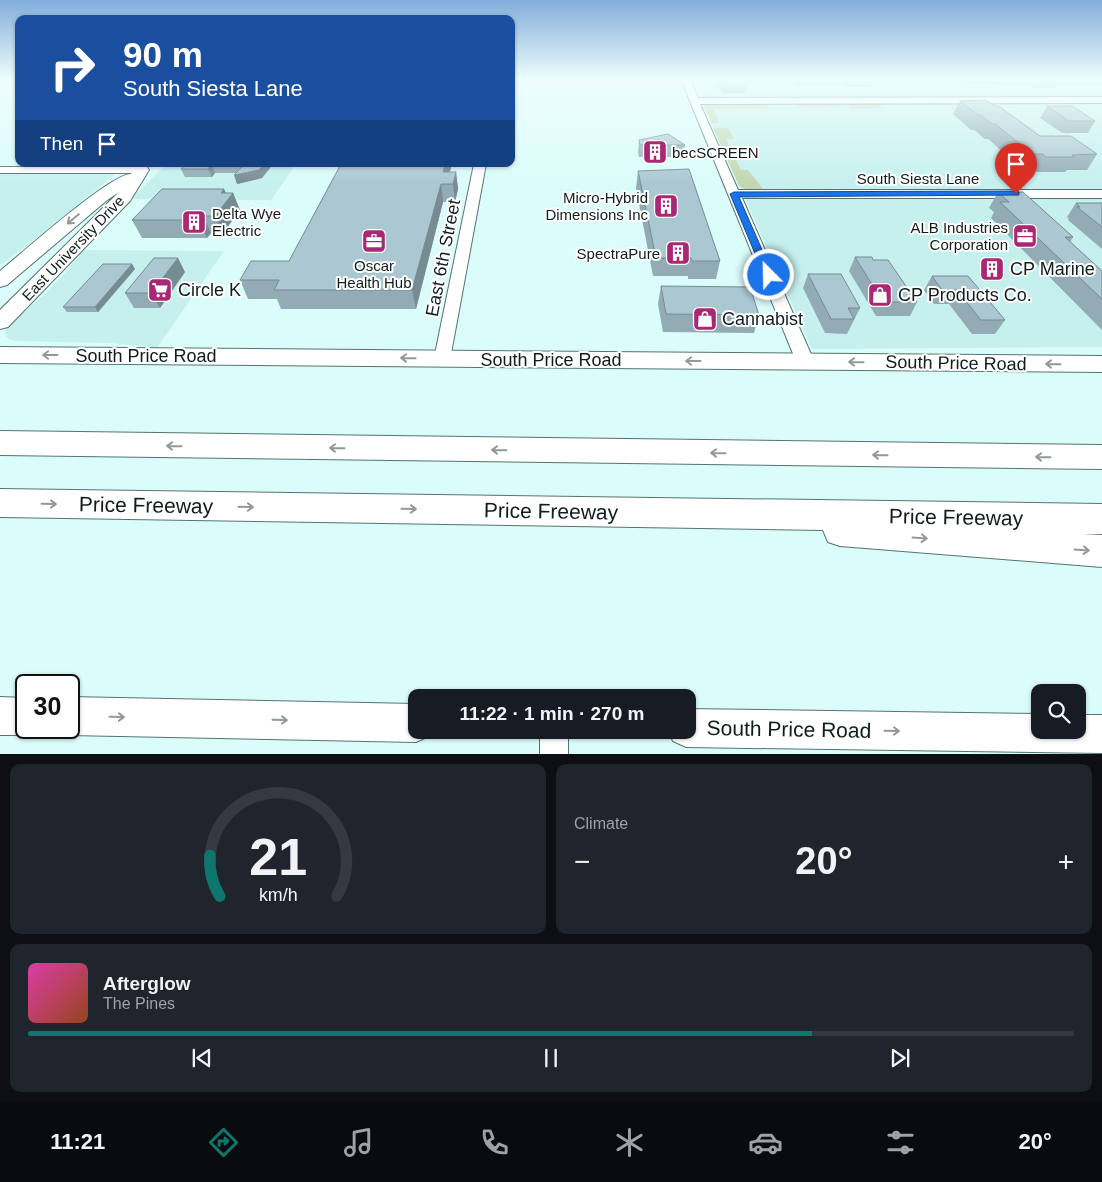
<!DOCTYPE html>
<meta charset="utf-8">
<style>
body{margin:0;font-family:Helvetica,sans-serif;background:#20242c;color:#f1f3f6;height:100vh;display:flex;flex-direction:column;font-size:19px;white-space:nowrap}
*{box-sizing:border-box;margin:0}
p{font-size:16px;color:#9ea1a6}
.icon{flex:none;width:28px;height:28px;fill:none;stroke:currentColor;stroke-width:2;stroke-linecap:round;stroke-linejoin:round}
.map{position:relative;height:754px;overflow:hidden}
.side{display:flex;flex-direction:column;gap:10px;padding:10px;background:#0d0f14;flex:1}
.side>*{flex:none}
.guide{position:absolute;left:15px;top:15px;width:500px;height:152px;border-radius:10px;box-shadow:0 1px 4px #0004;background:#1a4fa0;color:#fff;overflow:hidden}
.tools{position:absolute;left:1031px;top:684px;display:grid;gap:10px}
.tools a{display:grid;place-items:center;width:55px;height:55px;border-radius:10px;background:#171b24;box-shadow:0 1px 4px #0004;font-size:25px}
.speed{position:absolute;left:15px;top:674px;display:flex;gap:10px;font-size:25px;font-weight:700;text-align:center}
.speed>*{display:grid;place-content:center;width:65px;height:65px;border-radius:50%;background:#171b24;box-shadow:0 1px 4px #0004;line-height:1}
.speed .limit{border:2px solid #111;border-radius:8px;background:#fff;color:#111}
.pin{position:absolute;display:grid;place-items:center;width:42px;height:42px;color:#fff;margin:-51px -21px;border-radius:50% 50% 50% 0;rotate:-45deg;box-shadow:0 0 5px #0007}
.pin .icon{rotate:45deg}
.me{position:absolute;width:55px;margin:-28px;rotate:337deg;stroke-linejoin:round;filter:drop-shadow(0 0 4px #0008)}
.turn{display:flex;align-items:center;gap:18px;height:105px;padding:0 25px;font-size:22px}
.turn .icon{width:65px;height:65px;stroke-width:2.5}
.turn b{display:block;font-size:35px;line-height:42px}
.then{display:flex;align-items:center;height:48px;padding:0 25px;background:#0003;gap:10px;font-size:19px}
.big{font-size:38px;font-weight:700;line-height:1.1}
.side .widget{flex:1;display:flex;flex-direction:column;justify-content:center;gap:8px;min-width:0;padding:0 18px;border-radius:10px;background:#20242c}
.side .dial{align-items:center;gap:0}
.dial svg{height:130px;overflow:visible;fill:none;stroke:#363941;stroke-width:7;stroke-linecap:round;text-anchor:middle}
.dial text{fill:#f1f3f6;stroke:none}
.song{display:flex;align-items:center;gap:15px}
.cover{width:60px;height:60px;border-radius:8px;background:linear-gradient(135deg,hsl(320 70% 55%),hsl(20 70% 35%))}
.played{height:5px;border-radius:2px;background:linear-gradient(90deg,#0f766e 75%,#363941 75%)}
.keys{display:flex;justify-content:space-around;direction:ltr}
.heat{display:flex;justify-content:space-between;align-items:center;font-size:28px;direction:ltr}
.side .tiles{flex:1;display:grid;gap:10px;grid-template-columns:1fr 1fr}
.widget:last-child{grid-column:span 2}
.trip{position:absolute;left:408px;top:689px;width:288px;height:50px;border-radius:10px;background:#171b24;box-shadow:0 1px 4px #0004;font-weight:700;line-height:50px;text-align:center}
.tab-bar{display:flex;height:80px;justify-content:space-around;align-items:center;background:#090b0e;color:#9ea1a6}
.tab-bar .icon{width:35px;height:35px}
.tab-bar .on{color:#0f766e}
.tab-bar b{font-size:22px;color:#f1f3f6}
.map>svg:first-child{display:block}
.built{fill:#c5f0ee}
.green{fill:#c2d6b1}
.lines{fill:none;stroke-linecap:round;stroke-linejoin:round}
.street-casing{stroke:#557372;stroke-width:2}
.secondary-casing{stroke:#557372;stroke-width:2}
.highway-casing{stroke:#557372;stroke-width:2}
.street{fill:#fff;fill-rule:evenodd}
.secondary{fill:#fff;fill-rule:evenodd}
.highway{fill:#fff;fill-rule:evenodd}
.wall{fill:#92abb5}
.shaded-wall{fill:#778b93}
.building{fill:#aac7d2;stroke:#778b93}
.oneway{stroke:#939999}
.route{fill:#1a73e8;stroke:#114b97}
.labels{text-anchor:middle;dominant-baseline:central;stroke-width:4;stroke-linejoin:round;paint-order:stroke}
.far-poi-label{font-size:15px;fill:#101d1c;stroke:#fff;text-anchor:end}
.far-street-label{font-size:15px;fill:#101d1c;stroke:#fff}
.street-label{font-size:18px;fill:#101d1c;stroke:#fff}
.poi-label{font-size:18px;fill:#101d1c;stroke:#fff;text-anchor:start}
.near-street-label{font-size:21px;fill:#101d1c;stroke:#fff}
</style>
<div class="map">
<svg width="1102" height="755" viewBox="0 0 1102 755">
<rect width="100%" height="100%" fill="#dafcfa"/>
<!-- built -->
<path class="built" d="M692 79H1102V347L812 349Z
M166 164H296L271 200 131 199Z
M0 170H120L42 234 0 265Z
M82 250 224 251 157 348 112 343 14 341 6 337 5 331 8 326 44 295 67 271Z"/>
<!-- green -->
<path class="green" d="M712 103H764L770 109H714L719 123H712L703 106Z
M877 103 883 108 851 109 849 106 797 107V104Z
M713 128H728L734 139H726L741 170H748L763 189 748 190 739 186Z"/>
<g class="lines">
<defs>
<path id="street" d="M681 79H690L698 98 1102 97V103L700 104 738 190H1102V198H742L814 361 811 365 805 367 799 365 796 361Z
M474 164H486L450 359 448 363 442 365 436 363 434 359Z
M0 167H141L147 170 141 173H0Z
M540 730H568V755H540Z"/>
<path id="secondary" d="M141 165 147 167 149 170 130 201 8 327 0 329V310L119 192 106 201 7 285 0 287V271C21 254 110 174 131 174L135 167Z
M0 347 1102 356V372L0 363Z
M0 697 26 698V728H40L39 729 26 735H0Z
M69 697 416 704V730H432L429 736 416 742 69 735 55 728H69Z
M686 709 1040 714V730H1078V715H1102V753L686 747 673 741 668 730H686Z"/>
<path id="highway" d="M0 431 1102 445V469L0 455Z
M0 489 1102 504V534H1083L1102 535V567L840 546 828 542 823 530 0 517Z"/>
</defs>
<!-- street casing -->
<use href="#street" class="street-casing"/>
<!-- secondary casing -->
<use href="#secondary" class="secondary-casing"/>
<!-- highway casing -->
<use href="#highway" class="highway-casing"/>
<!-- street -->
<use href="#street" class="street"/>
<!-- secondary -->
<use href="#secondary" class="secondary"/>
<!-- highway -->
<use href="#highway" class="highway"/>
</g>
<!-- wall -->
<path class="wall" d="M714 79H745L748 84 746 93H723L716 84Z
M792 79H874L871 87H846L841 85H796Z
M945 79H1102V85H1057L1056 88H1033L1030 85 950 83Z
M960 101 993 105 1040 136 1097 154 1087 170H1067L1065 172H1037L1034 170H1024L988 139H985L974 130H971L953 114Z
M1047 106 1095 121 1088 133H1062L1040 118Z
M639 140 685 145 683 157H639L638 153Z
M186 164H273L262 178 237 184 236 173H215L212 177H185L181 169Z
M341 164H452L450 172H456L458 189 455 202H443L416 309H281L277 299H248L240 280 289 261Z
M638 171 720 261 716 279H688V276H653L636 188Z
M224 189 226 193H233L240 210 223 233H211L207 238H142L132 220Z
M998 192 1073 237 1070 242 1102 271V330L991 218 994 212 989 208Z
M1076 203H1102V249L1068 220 1069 219 1067 217Z
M855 257 917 302 910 316H876L849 271Z
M135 269 98 312H67L63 307Z
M185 272 160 308H134L125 293Z
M808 274 860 308 847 334 825 333 803 288Z
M932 276H968L1005 320 995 334H972L949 304H934L924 290Z
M661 286 759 315 754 333 663 332 658 304Z"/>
<!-- shaded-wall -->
<path class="shaded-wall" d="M212 164 215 173 212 177 208 169Z
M264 164H273L262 178 237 184 234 175Z
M445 164H452L446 184 443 172Z
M456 172 458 189 455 202 453 184Z
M441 184 443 202 416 309 412 290Z
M224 189 228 199 233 193 240 210 223 233 215 216 221 193Z
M203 216 211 233 207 238 199 220Z
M178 258 185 272 160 308 151 293Z
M132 264 135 269 98 312 95 307Z"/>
<!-- building -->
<path class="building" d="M721 79H745L748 84H725Z
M986 100 993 105 1000 107 1040 136H1071L1097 154 1072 155 1075 157H1046L1043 154H1033L995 124H992L981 115H978L960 101Z
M1047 106H1072L1095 121H1069Z
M668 134 685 145H640L639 140Z
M186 164H264L259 170 234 175 245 164H212L208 169H181Z
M341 164H445L443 172H456L453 184H441L412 290H274L279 280H240L251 261H289Z
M689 169 720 261H692L691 258H656L638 171Z
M162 189H224L221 193H233L215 216H203L199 220H132Z
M998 192H1023L1073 237H1065L1102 271V299L1000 202H1009Z
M1076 203H1102V227L1077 207H1080Z
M855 257H872L873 260H888L917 302H883Z
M154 258H178L151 293H125Z
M103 264H132L95 307H63Z
M808 274H841L860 308H848L854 319H831Z
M932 276H968L1005 320H981L957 290H942Z
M661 286 750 287 759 315 666 314Z"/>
<!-- one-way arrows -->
<defs><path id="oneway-shaft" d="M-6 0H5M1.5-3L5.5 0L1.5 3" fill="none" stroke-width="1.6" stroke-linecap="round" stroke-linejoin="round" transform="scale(1.25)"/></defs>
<g class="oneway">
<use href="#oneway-shaft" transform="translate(73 219) rotate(140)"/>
<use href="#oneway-shaft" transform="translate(50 355) rotate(-180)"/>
<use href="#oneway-shaft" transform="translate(408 358) rotate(-179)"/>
<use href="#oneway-shaft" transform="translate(693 361) rotate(-180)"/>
<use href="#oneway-shaft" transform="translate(856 362) rotate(-179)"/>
<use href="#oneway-shaft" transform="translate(1053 364) rotate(-179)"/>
<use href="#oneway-shaft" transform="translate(174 446) rotate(-179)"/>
<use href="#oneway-shaft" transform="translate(337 448) rotate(-179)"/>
<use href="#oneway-shaft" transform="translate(499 450) rotate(-179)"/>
<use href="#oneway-shaft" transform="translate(718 453) rotate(-179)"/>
<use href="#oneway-shaft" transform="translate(880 455) rotate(-179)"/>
<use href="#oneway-shaft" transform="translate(1043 457) rotate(-179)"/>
<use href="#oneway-shaft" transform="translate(49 504) rotate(1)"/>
<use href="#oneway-shaft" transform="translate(246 507) rotate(1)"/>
<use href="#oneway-shaft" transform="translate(409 509) rotate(1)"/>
<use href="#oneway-shaft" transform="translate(920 538) rotate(4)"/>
<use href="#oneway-shaft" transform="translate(1082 550) rotate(4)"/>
<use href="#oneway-shaft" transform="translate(117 717) rotate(1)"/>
<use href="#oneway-shaft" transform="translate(280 720) rotate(1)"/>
<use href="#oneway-shaft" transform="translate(892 731) rotate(1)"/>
</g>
<!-- sky -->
<linearGradient id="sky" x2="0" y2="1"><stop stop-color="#82adda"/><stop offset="0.43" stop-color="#eefefd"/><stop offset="1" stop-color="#eefefd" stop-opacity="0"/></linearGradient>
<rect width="1102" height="185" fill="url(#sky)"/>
<!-- route -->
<path class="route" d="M1016 191 1019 192V195L739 197 773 275 769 278 764 275 730 194 734 192Z"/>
<!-- icons -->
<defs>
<symbol id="building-square" viewBox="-11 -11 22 22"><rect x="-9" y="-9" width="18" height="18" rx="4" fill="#a92774" stroke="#fff"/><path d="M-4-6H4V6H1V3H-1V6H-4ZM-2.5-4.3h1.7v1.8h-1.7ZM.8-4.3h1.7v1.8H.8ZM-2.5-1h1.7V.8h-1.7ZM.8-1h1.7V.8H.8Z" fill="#fff"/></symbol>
<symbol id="office-square" viewBox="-11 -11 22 22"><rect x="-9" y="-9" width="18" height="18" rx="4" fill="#a92774" stroke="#fff"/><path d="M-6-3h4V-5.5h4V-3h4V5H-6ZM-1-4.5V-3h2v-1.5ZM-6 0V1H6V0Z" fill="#fff"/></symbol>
<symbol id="supermarket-square" viewBox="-11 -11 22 22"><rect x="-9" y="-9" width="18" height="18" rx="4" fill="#a92774" stroke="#fff"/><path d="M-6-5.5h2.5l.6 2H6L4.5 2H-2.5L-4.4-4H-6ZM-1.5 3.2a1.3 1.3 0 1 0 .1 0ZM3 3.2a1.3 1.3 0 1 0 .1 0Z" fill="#fff"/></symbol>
<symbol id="shop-square" viewBox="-11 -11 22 22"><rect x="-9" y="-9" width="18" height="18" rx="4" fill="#a92774" stroke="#fff"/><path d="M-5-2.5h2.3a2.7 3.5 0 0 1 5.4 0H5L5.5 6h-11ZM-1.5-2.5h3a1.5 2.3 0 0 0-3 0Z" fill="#fff"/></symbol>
</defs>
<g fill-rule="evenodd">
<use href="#building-square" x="641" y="138" width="28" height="28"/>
<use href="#building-square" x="652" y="192" width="28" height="28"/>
<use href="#building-square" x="180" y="208" width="28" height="28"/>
<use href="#office-square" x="1011" y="222" width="28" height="28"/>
<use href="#office-square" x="360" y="227" width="28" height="28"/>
<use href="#building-square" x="664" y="239" width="28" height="28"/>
<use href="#building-square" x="978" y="255" width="28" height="28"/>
<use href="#supermarket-square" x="146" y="276" width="28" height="28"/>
<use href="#shop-square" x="866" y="281" width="28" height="28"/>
<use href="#shop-square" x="691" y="305" width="28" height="28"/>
</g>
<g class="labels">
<!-- far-poi labels -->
<g class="far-poi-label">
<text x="672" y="152" text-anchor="start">becSCREEN</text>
<text x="648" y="197">Micro-Hybrid<tspan x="648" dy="17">Dimensions Inc</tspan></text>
<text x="212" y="213" text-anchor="start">Delta Wye<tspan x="212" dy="17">Electric</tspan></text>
<text x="1008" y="227">ALB Industries<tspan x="1008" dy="17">Corporation</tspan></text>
<text x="660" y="253">SpectraPure</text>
<text x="374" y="265" text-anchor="middle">Oscar<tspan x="374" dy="17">Health Hub</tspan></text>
</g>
<!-- far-street labels -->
<g class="far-street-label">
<text x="918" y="178">South Siesta Lane</text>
<text transform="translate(73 248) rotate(-46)">East University Drive</text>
</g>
<!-- street labels -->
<g class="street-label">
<text transform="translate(443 258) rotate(-79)">East 6th Street</text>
<text x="146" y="356">South Price Road</text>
<text x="551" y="360">South Price Road</text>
<text transform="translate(956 363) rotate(1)">South Price Road</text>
</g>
<!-- poi labels -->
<g class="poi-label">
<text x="1010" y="269">CP Marine</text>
<text x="178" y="290">Circle K</text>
<text x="898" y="295">CP Products Co.</text>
<text x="722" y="319">Cannabist</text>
</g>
<!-- near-street labels -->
<g class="near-street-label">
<text transform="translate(146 505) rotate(1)">Price Freeway</text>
<text transform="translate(551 511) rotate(1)">Price Freeway</text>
<text transform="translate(956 517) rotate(1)">Price Freeway</text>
<text transform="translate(789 729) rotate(1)">South Price Road</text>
</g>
</g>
</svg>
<div class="tools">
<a><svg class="icon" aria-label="search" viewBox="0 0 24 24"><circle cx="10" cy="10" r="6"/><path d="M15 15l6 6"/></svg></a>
</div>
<div class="speed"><div class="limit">30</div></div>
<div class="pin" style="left:1016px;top:194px;background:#d93025"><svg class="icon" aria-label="arrive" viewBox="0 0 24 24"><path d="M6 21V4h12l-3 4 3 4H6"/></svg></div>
<svg class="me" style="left:769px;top:275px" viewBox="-20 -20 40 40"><circle r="17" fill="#1a73e8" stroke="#fff" stroke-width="3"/><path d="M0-11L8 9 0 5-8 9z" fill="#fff"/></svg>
<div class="trip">11:22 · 1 min · 270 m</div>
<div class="guide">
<div class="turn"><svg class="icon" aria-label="right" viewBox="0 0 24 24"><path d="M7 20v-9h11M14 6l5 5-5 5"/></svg><div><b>90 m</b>South Siesta Lane</div></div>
<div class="then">Then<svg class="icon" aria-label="arrive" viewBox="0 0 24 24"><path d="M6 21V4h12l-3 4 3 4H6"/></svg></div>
</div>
</div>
<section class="side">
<div class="tiles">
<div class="widget dial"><svg viewBox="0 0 100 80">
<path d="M14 69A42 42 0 1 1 86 69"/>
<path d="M14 69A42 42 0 0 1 8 44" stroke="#0f766e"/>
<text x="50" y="56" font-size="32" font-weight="700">21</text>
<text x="50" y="72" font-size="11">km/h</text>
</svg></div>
<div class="widget"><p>Climate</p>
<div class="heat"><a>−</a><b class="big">20°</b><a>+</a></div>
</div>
<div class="widget">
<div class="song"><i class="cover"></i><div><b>Afterglow</b><p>The Pines</p></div></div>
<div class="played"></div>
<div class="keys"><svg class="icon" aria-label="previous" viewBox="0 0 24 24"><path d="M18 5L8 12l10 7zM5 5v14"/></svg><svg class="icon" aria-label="pause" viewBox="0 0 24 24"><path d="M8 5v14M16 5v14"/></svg><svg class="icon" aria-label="next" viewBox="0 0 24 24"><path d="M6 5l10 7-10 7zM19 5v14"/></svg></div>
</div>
</div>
</section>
<nav class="tab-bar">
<b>11:21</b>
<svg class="icon on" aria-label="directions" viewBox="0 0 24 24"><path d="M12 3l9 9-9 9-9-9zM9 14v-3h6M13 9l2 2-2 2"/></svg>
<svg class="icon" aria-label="music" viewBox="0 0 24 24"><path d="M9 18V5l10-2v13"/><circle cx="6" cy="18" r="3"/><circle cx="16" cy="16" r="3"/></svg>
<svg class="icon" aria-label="phone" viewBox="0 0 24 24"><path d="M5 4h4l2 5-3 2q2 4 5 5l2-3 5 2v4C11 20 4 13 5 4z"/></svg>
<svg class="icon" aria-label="climate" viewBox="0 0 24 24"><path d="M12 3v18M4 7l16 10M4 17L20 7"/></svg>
<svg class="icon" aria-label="car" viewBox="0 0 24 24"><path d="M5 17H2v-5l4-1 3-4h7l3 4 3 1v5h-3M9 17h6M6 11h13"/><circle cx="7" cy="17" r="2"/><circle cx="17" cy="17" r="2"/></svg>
<svg class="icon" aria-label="filters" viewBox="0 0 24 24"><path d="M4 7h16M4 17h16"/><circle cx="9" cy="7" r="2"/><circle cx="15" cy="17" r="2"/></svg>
<b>20°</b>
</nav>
